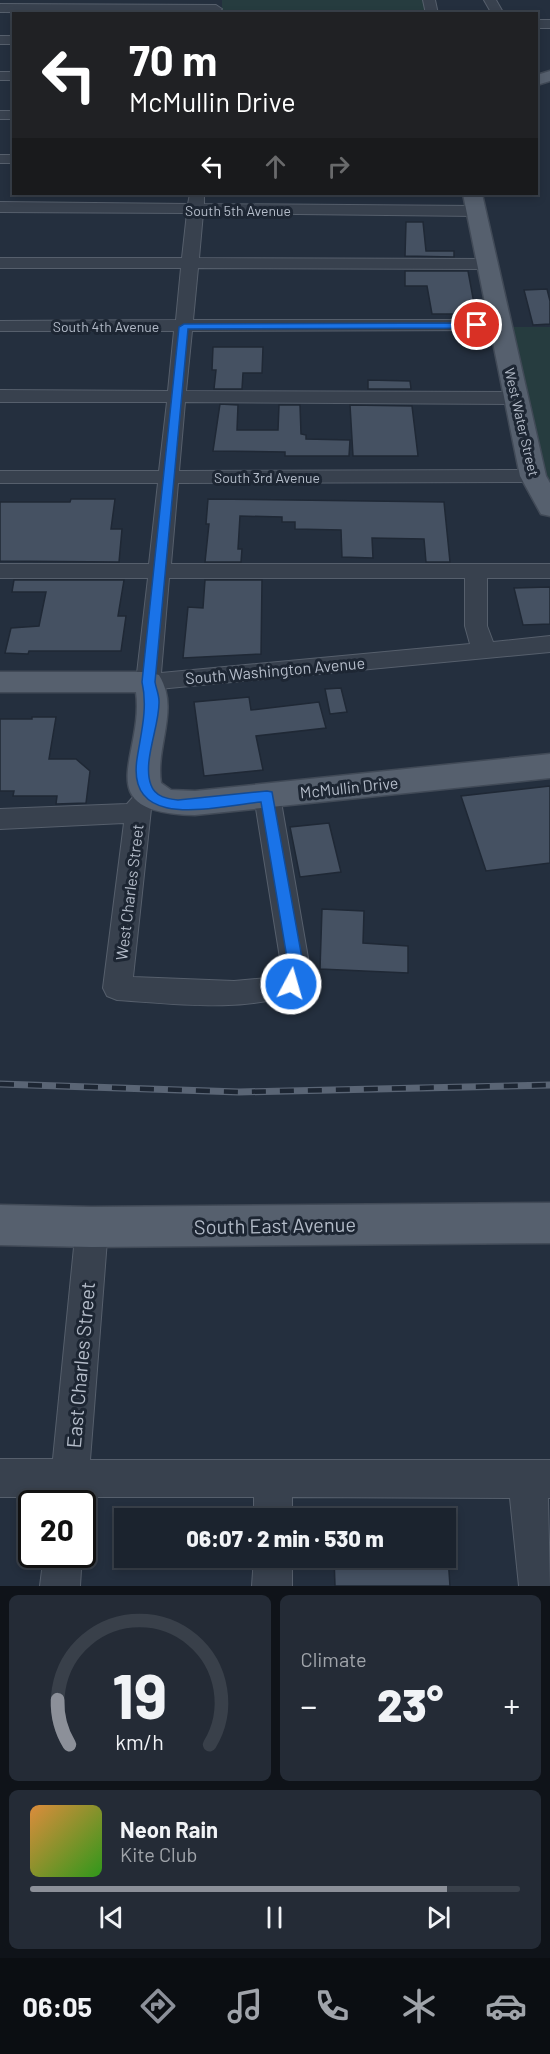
<!DOCTYPE html>
<meta charset="utf-8">
<style>
body{margin:0;font-family:Barlow,sans-serif;background:#242b36;color:#f1f3f6;height:100vh;display:flex;flex-direction:column;font-size:22px;white-space:nowrap}
*{box-sizing:border-box;margin:0}
p{font-size:20px;color:#a0a4aa}
.icon{flex:none;width:33px;height:33px;fill:none;stroke:currentColor;stroke-width:2;stroke-linecap:round;stroke-linejoin:round}
.map{position:relative;height:1586px;overflow:hidden}
.details{display:flex;flex-direction:column;gap:9px;padding:9px;background:#0f1319;flex:1}
.details>*{flex:none}
.banner{position:absolute;left:12px;top:12px;width:526px;height:183px;border-radius:0px;box-shadow:0 3px 9px #0003,0 0 0 2px #39404a;background:#202124;color:#fff;overflow:hidden}
.speed{position:absolute;left:18px;top:1490px;display:flex;gap:12px;font-size:30px;font-weight:700;text-align:center}
.speed>*{display:grid;place-content:center;width:78px;height:78px;border-radius:50%;background:#1b232e;box-shadow:0 3px 9px #0003,0 0 0 2px #39404a;line-height:1}
.speed .limit{border:3px solid #111;border-radius:9px;background:#fff;color:#111}
.pin{position:absolute;display:grid;place-items:center;width:51px;height:51px;color:#fff;margin:-26px;border:3px solid #fff;border-radius:50%;box-shadow:0 2px 6px #0007}
.me{position:absolute;width:66px;margin:-33px;rotate:6deg;stroke-linejoin:round;filter:drop-shadow(0 0 4px #0008)}
.turn{display:flex;align-items:center;gap:21px;height:126px;padding:0 18px;font-size:27px}
.turn .icon{width:78px;height:78px;stroke-width:2.5}
.turn b{display:block;font-size:42px;line-height:51px}
.lanes{display:flex;align-items:center;height:57px;padding:0 18px;background:#0003;justify-content:center;gap:30px;direction:ltr}
.lanes .off{opacity:.35}
.big{font-size:45px;font-weight:800;line-height:1.1}
.details .tile{flex:1;display:flex;flex-direction:column;justify-content:center;gap:9px;min-width:0;padding:0 21px;border-radius:9px;background:#242b36}
.details .dial{align-items:center;gap:0}
.dial svg{height:156px;overflow:visible;fill:none;stroke:#39404a;stroke-width:7;stroke-linecap:round;text-anchor:middle}
.dial text{fill:#f1f3f6;stroke:none}
.song{display:flex;align-items:center;gap:18px}
.cover{width:72px;height:72px;border-radius:9px;background:linear-gradient(135deg,hsl(30 70% 55%),hsl(110 70% 35%))}
.played{height:6px;border-radius:3px;background:linear-gradient(90deg,#8c9099 85%,#39404a 85%)}
.keys{display:flex;justify-content:space-around;direction:ltr}
.heat{display:flex;justify-content:space-between;align-items:center;font-size:33px;direction:ltr}
.details .tiles{flex:1;display:grid;gap:9px;grid-template-columns:1fr 1fr}
.tile:last-child{grid-column:span 2}
.trip{position:absolute;left:114px;top:1508px;width:342px;height:60px;border-radius:0px;background:#1b232e;box-shadow:0 3px 9px #0003,0 0 0 2px #39404a;font-weight:800;line-height:60px;text-align:center}
.menu{display:flex;height:96px;justify-content:space-around;align-items:center;background:#0b0e12;color:#a0a4aa}
.menu .icon{width:42px;height:42px}
.menu .on{color:#8c9099}
.menu b{font-size:27px;color:#f1f3f6}
.map>svg:first-child{display:block}
.green{fill:#263c3f}
.building{fill:#455162;stroke:#1f2835;stroke-width:1.5}
.lines{fill:none;stroke-linecap:round;stroke-linejoin:round}
.minor-casing{stroke:#565f6c;stroke-width:2}
.major-casing{stroke:#414a57;stroke-width:3}
.minor{fill:#38414e;fill-rule:evenodd}
.major{fill:#56606e;fill-rule:evenodd}
.rail-casing{stroke:#5a6575;stroke-width:7}
.rail{stroke:#1d2633;stroke-width:4.5;stroke-dasharray:14;stroke-linecap:butt}
.route{fill:#1a73e8;stroke:#114b97;stroke-width:1.5}
.labels{text-anchor:middle;dominant-baseline:central;stroke-width:6;stroke-linejoin:round;paint-order:stroke}
.far-street-label{font-size:14px;fill:#b4bcc9;stroke:#1d2633}
.street-label{font-size:16px;fill:#b4bcc9;stroke:#1d2633}
.near-street-label{font-size:20px;fill:#b4bcc9;stroke:#1d2633}
</style>
<div class="map">
<svg width="550" height="1586" viewBox="0 0 550 1586">
<rect width="100%" height="100%" fill="#242f3e"/>
<!-- green -->
<path class="green" d="M222 0H425L427 11 222 10Z
M513 327H550V485L548 482Z"/>
<!-- building -->
<path class="building" d="M406 222H423L426 251H454V257L405 256Z
M405 271H468L476 314H432L427 286H405Z
M547 289 550 301V324L533 325 524 290Z
M213 347H263L262 373H243L242 389H214L216 370H212Z
M368 380 410 381 411 389H368Z
M220 404 238 405 237 430H278L279 405H300L301 434 306 435V439L350 440 349 456H285V452L213 451Z
M350 405 412 406 418 456H353Z
M71 499H115L111 529H122L119 562 0 561V502H70Z
M208 499 444 502 450 562H426L424 539 372 538 373 558 342 557 341 530 295 529V522H282V517L240 516 238 549H242L241 562H205L209 524H206Z
M14 580H124L118 616H126L121 651H29L28 654 5 653 11 628 39 626 46 592H12Z
M205 580H262L261 654 183 658 188 607 203 608Z
M550 587V624L523 625 514 588Z
M341 688 347 712 330 714 325 689Z
M249 697 251 710 319 702 326 728 256 736 263 770 204 776 194 702Z
M32 717H56L49 759H76L90 771 86 803 56 804 57 796H13L14 791H0V719H32Z
M550 786V863L486 871 461 796Z
M329 823 341 872 300 877 290 827Z
M322 909 364 911 363 943 408 946V973L320 969Z
M334 1557H448L450 1586H335Z"/>
<g class="lines">
<defs>
<path id="minor" d="M423 0H435L438 14H426Z
M484 0H496L504 14H492Z
M0 4 216 5 222 9 216 13 0 12Z
M537 20H550V28H537Z
M0 36H14V44H0Z
M0 72H14V80H0Z
M0 111H14V119H0Z
M0 155H14V163H0Z
M190 194H204V204L476 206 484 211 476 216 203 213 199 258 487 259 495 264 487 269 198 268 193 320H499L505 321 508 325 505 329 499 330 192 331 186 391 516 392 523 394 525 398 523 402 516 404 185 402 179 471 533 470 540 472 543 476 540 480 533 482 178 483 171 564H550V578H487V626L493 642 550 636V652L148 690 140 688 136 682 148 578H0V564H149L158 483H0V471H159L167 402H0V390L168 391 174 331H0V321L176 320 181 268H0V258H182L187 213 0 212V202L188 204ZM169 578H465V626L470 644 161 673Z
M150 786 159 788 163 795 151 809 133 977 234 981 278 977 280 958 254 796 258 789 267 787 276 789 280 796 308 958 305 984 301 992C243 1013 178 1004 117 1000L107 996 103 988 124 823 0 829V809L127 804 141 788Z
M92 1211 104 1216 108 1227 90 1460H550V1498H548L550 1586H519L510 1498 292 1497V1518H254V1497H87L82 1514V1503H49L50 1497H0V1459H53L76 1227 80 1216Z
M44 1554H82L80 1586H40Z
M254 1557H292V1586H252Z"/>
<path id="major" d="M550 71V81L537 85V75Z
M463 194H482L546 476 550 483V516L541 514 520 476Z
M0 672H148L159 675C180 709 155 747 161 783L171 790 195 791 550 754V778L195 815C85 813 145 755 136 692H0Z
M550 1203V1243L92 1247 0 1245V1205L92 1207Z"/>
</defs>
<!-- minor casing -->
<use href="#minor" class="minor-casing"/>
<!-- major casing -->
<use href="#major" class="major-casing"/>
<!-- minor -->
<use href="#minor" class="minor"/>
<!-- major -->
<use href="#major" class="major"/>
<defs>
<path id="rail" d="M0 1084 239 1092 550 1085"/>
</defs>
<!-- rail casing -->
<use href="#rail" class="rail-casing"/>
<!-- rail -->
<use href="#rail" class="rail"/>
</g>
<!-- route -->
<path class="route" d="M480 323 482 325 477 328 188 329 155 682C156 688 159 695 159 701 160 725 142 762 151 785 155 797 168 799 178 800L267 791 272 792 302 958 296 989 291 991 286 989 283 984 287 958 261 802C217 806 126 832 137 759 141 733 148 708 142 682L179 327 184 324Z"/>
<g class="labels">
<!-- far-street labels -->
<g class="far-street-label">
<text x="238" y="210">South 5th Avenue</text>
<text x="106" y="326">South 4th Avenue</text>
<text transform="translate(522 422) rotate(77)">West Water Street</text>
<text x="267" y="477">South 3rd Avenue</text>
</g>
<!-- street labels -->
<g class="street-label">
<text transform="translate(275 670) rotate(-5)">South Washington Avenue</text>
<text transform="translate(349 787) rotate(-6)">McMullin Drive</text>
<text transform="translate(129 892) rotate(-83)">West Charles Street</text>
</g>
<!-- near-street labels -->
<g class="near-street-label">
<text transform="translate(275 1225) rotate(-1)">South East Avenue</text>
<text transform="translate(80 1365) rotate(-85)">East Charles Street</text>
</g>
</g>
</svg>
<div class="speed"><div class="limit">20</div></div>
<div class="pin" style="left:477px;top:325px;background:#d93025"><svg class="icon" aria-label="arrive" viewBox="0 0 24 24"><path d="M6 21V4h12l-3 4 3 4H6"/></svg></div>
<svg class="me" style="left:291px;top:984px" viewBox="-20 -20 40 40"><circle r="17" fill="#1a73e8" stroke="#fff" stroke-width="3"/><path d="M0-11L8 9 0 5-8 9z" fill="#fff"/></svg>
<div class="trip">06:07 · 2 min · 530 m</div>
<div class="banner">
<div class="turn"><svg class="icon" aria-label="left" viewBox="0 0 24 24"><path d="M17 20v-9H6M10 6l-5 5 5 5"/></svg><div><b>70 m</b>McMullin Drive</div></div>
<div class="lanes"><svg class="icon" aria-label="left" viewBox="0 0 24 24"><path d="M17 20v-9H6M10 6l-5 5 5 5"/></svg><svg class="icon off" aria-label="ahead" viewBox="0 0 24 24"><path d="M12 20V5M6 11l6-6 6 6"/></svg><svg class="icon off" aria-label="right" viewBox="0 0 24 24"><path d="M7 20v-9h11M14 6l5 5-5 5"/></svg></div>
</div>
</div>
<section class="details">
<div class="tiles">
<div class="tile dial"><svg viewBox="0 0 100 80">
<path d="M14 69A42 42 0 1 1 86 69"/>
<path d="M14 69A42 42 0 0 1 8 46" stroke="#8c9099"/>
<text x="50" y="56" font-size="32" font-weight="700">19</text>
<text x="50" y="72" font-size="11">km/h</text>
</svg></div>
<div class="tile"><p>Climate</p>
<div class="heat"><a>−</a><b class="big">23°</b><a>+</a></div>
</div>
<div class="tile">
<div class="song"><i class="cover"></i><div><b>Neon Rain</b><p>Kite Club</p></div></div>
<div class="played"></div>
<div class="keys"><svg class="icon" aria-label="previous" viewBox="0 0 24 24"><path d="M18 5L8 12l10 7zM5 5v14"/></svg><svg class="icon" aria-label="pause" viewBox="0 0 24 24"><path d="M8 5v14M16 5v14"/></svg><svg class="icon" aria-label="next" viewBox="0 0 24 24"><path d="M6 5l10 7-10 7zM19 5v14"/></svg></div>
</div>
</div>
</section>
<nav class="menu">
<b>06:05</b>
<svg class="icon on" aria-label="directions" viewBox="0 0 24 24"><path d="M12 3l9 9-9 9-9-9zM9 14v-3h6M13 9l2 2-2 2"/></svg>
<svg class="icon" aria-label="music" viewBox="0 0 24 24"><path d="M9 18V5l10-2v13"/><circle cx="6" cy="18" r="3"/><circle cx="16" cy="16" r="3"/></svg>
<svg class="icon" aria-label="phone" viewBox="0 0 24 24"><path d="M5 4h4l2 5-3 2q2 4 5 5l2-3 5 2v4C11 20 4 13 5 4z"/></svg>
<svg class="icon" aria-label="climate" viewBox="0 0 24 24"><path d="M12 3v18M4 7l16 10M4 17L20 7"/></svg>
<svg class="icon" aria-label="car" viewBox="0 0 24 24"><path d="M5 17H2v-5l4-1 3-4h7l3 4 3 1v5h-3M9 17h6M6 11h13"/><circle cx="7" cy="17" r="2"/><circle cx="17" cy="17" r="2"/></svg>
</nav>
